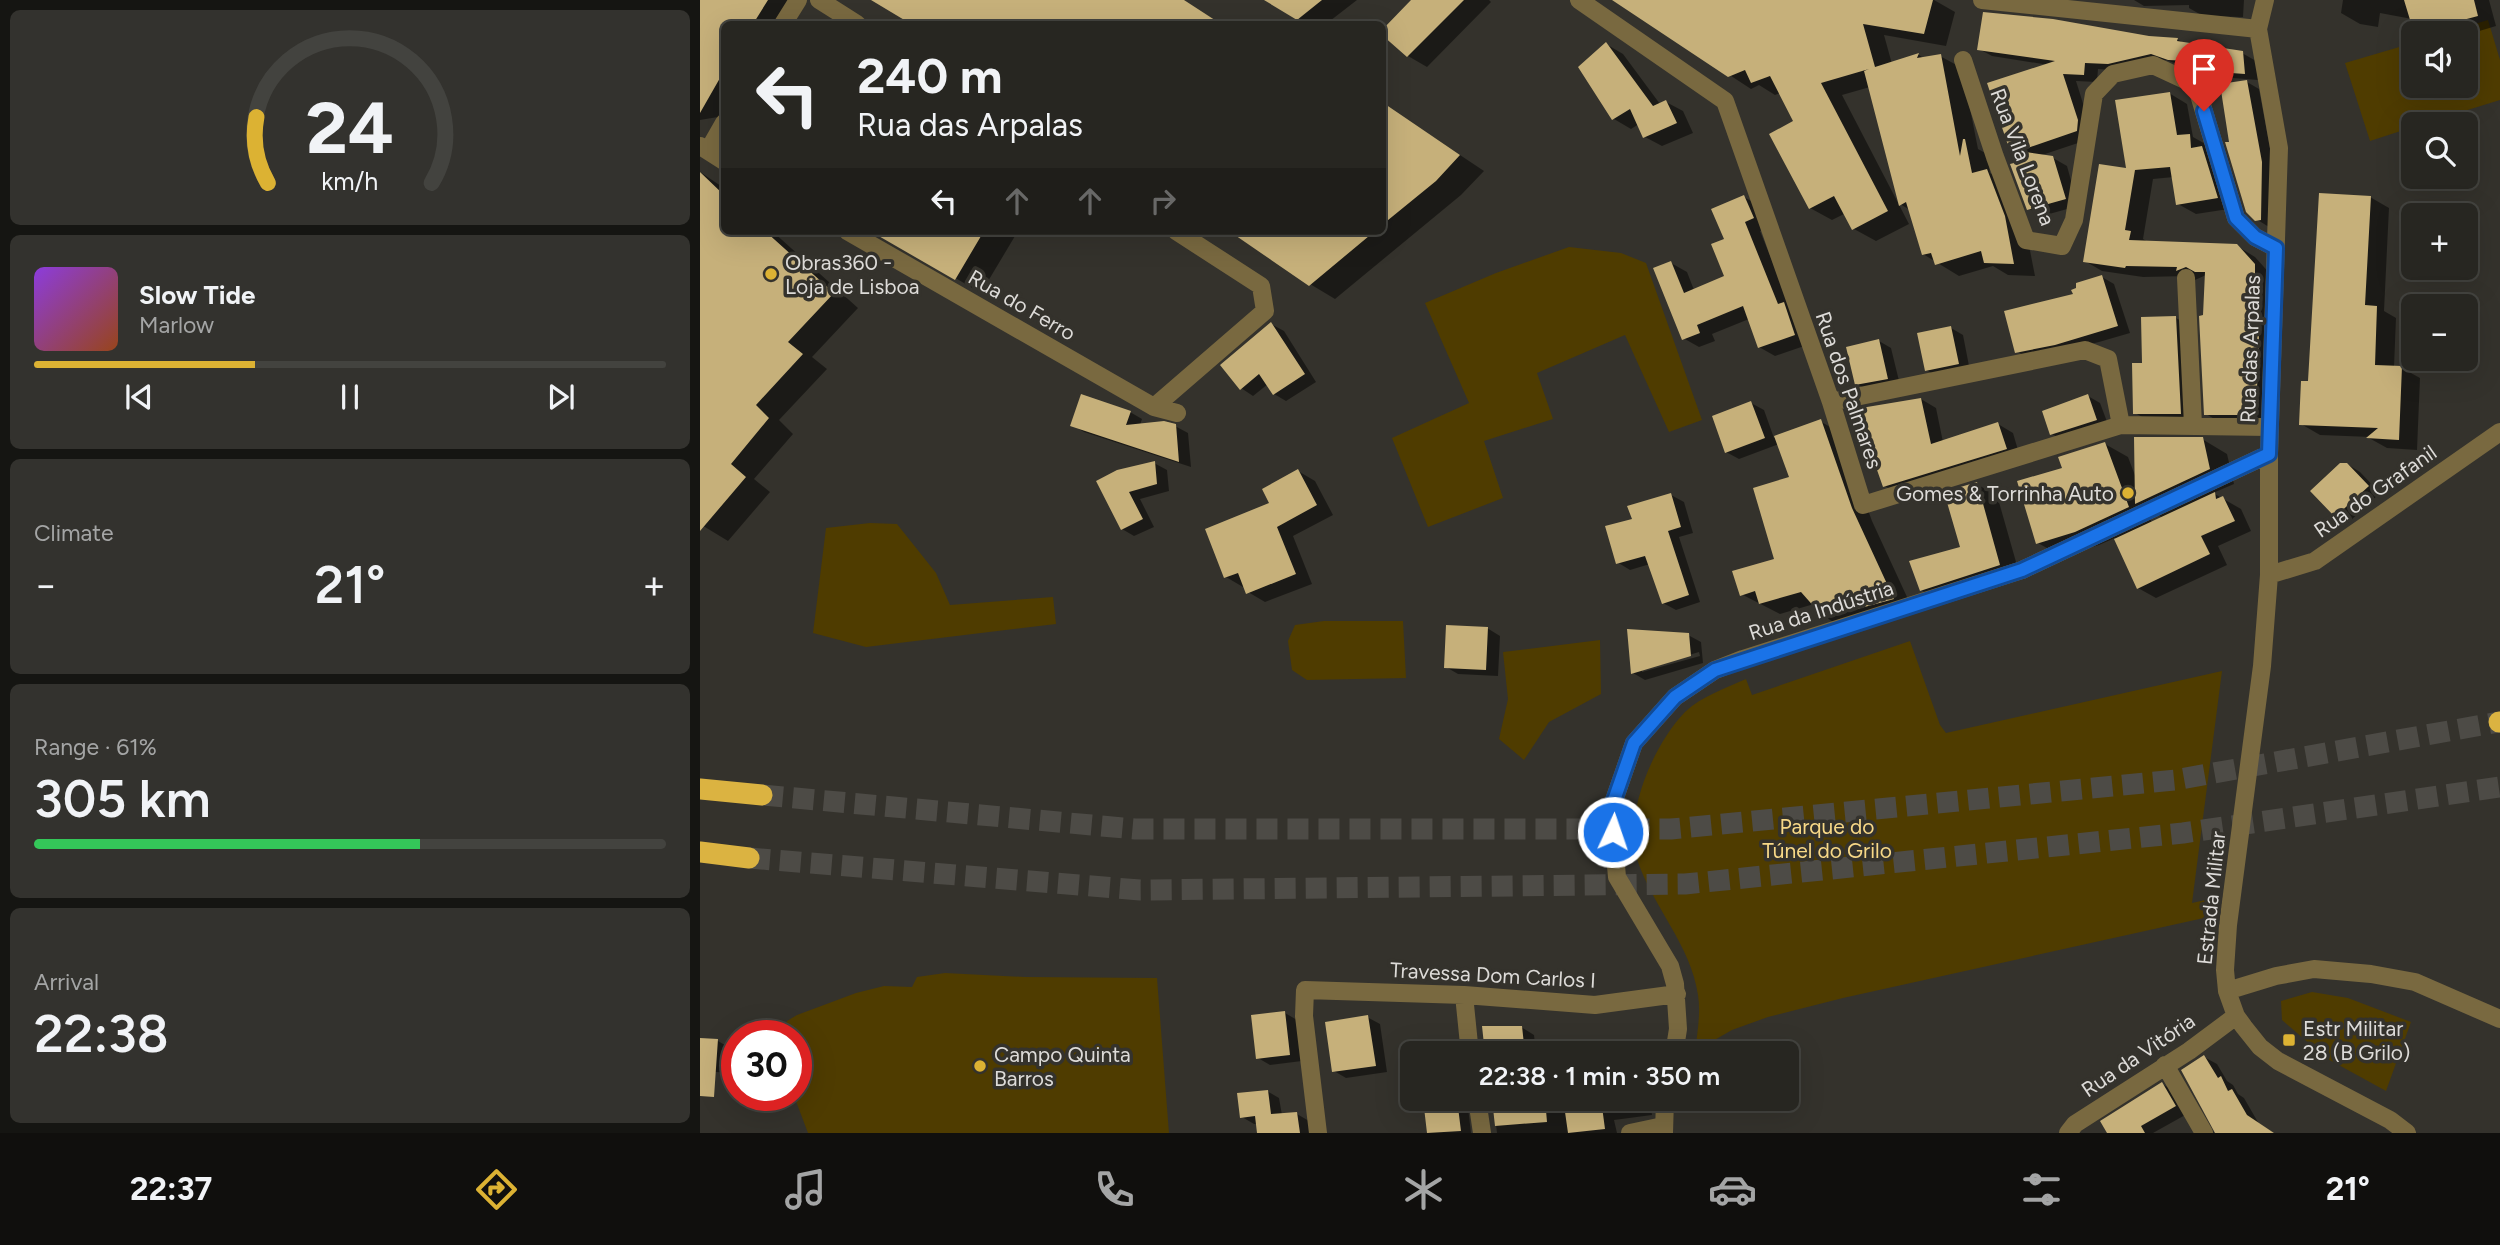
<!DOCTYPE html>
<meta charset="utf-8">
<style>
body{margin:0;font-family:Figtree,sans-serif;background:#33322e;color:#f1f3f6;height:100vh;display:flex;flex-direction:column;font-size:26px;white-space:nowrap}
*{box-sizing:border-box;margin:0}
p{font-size:23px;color:#a4a5a5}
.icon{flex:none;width:38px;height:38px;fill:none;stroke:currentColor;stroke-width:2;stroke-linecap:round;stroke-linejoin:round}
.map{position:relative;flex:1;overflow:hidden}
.details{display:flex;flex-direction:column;gap:10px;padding:10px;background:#151512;width:700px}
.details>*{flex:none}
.banner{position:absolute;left:21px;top:21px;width:665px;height:214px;border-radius:10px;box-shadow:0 7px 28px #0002,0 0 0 2px #43433f;background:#272621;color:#f1f3f6;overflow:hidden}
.buttons{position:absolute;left:1701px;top:21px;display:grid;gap:14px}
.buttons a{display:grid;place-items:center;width:77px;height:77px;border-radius:10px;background:#272621;box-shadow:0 7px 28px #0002,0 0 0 2px #43433f;font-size:35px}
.speed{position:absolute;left:21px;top:1020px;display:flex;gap:14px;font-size:35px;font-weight:700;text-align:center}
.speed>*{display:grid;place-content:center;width:91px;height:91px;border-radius:50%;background:#272621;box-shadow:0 7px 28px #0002,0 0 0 2px #43433f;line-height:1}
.speed .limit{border:10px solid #d22;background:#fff;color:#111}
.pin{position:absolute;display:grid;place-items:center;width:60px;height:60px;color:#fff;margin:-72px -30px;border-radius:50% 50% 50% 0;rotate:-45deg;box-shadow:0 0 7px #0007}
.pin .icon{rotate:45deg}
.me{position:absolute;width:77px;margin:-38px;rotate:3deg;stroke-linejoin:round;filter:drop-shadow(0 0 5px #0008)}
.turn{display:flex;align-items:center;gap:24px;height:147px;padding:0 21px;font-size:32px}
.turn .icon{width:91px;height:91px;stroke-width:2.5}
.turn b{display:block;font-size:49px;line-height:60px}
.lanes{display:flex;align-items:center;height:66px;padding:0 21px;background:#0003;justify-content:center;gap:35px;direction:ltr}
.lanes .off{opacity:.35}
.big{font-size:52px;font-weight:600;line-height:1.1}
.details .widget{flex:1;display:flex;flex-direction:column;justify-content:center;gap:10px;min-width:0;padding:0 24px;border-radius:10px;background:#33322e}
.details .dial{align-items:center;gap:0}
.dial svg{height:182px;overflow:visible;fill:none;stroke:#43433f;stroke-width:7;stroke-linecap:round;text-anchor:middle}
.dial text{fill:#f1f3f6;stroke:none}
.song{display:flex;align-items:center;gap:21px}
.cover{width:84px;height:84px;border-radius:10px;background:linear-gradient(135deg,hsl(270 70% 55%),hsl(20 70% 35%))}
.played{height:7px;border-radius:4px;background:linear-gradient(90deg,#dcb233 35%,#43433f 35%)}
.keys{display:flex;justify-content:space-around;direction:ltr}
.heat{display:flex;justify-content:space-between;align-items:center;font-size:38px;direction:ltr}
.charge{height:10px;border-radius:5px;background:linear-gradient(90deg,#34c759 61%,#43433f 0)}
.trip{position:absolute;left:700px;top:1041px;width:399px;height:70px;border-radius:10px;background:#272621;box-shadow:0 7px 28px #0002,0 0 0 2px #43433f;font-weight:600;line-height:70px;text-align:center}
.dock{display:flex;height:112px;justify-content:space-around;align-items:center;background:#100f0d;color:#a4a5a5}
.dock .icon{width:49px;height:49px}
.dock .selected{color:#dcb233}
.dock b{font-size:32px;color:#f1f3f6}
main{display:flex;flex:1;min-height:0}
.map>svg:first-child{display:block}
.green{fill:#4f3c00}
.shadow{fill:#0007;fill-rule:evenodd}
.building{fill:#c6b07a}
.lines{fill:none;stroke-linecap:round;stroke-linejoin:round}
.highway-tunnel{stroke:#4d4b46;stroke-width:21;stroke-dasharray:21 10;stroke-linecap:butt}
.minor{stroke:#796940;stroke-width:18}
.highway{stroke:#dbb341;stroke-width:21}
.route-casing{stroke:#114b97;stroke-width:18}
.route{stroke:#1a73e8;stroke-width:12}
.poi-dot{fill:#dcb233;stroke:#34322c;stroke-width:2.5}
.labels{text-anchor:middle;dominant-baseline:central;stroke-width:7;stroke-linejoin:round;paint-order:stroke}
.street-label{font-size:21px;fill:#dddbd8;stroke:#34322c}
.poi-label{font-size:21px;fill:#dddbd8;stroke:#34322c;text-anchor:start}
.park-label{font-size:21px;fill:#f7d887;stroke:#34322c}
</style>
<main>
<section class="details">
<div class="widget dial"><svg viewBox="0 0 100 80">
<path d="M14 69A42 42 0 1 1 86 69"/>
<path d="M14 69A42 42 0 0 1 9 40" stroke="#dcb233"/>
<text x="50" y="56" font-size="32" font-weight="700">24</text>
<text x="50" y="72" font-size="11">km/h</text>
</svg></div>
<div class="widget">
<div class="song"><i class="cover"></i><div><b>Slow Tide</b><p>Marlow</p></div></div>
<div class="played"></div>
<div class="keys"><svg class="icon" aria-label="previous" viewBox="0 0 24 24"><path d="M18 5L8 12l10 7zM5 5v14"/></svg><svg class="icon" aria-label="pause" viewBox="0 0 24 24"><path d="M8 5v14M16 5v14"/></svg><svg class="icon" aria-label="next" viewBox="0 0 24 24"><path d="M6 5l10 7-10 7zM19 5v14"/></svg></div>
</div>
<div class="widget"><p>Climate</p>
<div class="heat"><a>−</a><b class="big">21°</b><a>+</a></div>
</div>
<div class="widget"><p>Range · 61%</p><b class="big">305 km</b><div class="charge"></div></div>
<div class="widget"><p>Arrival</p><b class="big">22:38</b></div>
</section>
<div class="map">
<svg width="1800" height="1133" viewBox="0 0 1800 1133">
<rect width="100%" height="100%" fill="#34322c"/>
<!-- green -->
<path class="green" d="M1788 20 1800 60V100L1722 124H1713V127L1670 141 1645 63 1713 43V86H1766V33H1745Z
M869 247 921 253 946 263 1002 420 969 432 925 335 837 373 853 419 784 441 803 498 728 527 692 438 769 403 725 303 796 273Z
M170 523 197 524 236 573 250 605 353 597 356 624 166 647 113 633 126 528Z
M624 621H703L706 678 607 680 592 670 588 641 595 625Z
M900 640 901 694 849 722 824 760 799 739 808 699 803 652Z
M1210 641 1240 725 1246 733 1522 671 1492 903 1510 899 1513 916 1143 998 1068 1017 1032 1030 1011 1042 998 1053H995C997 1034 1001 1014 998 995 991 945 952 906 937 859 923 814 954 744 985 712 1002 696 1026 688 1046 679L1052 695Z
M245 973 325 977 457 978 469 1133H108L94 1096H96V1036H82L87 1021 97 1015 156 993 184 986 212 987 217 977Z
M1612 992 1648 998 1711 1022 1686 1091 1626 1058 1582 1020 1581 1001Z"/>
<!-- shadow -->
<path class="shadow" d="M0 0H103L88 24H24V116L0 120Z
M185 0H483L521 24H214L182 4Z
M568 0H657L626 24H608Z
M714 0H789L791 2 727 67 708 56Z
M915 0H1234L1255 12 1246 46 1184 35 1192 64 1219 55 1225 59 1240 56 1262 68 1278 149 1287 154 1290 173 1309 184 1326 230 1335 276 1308 275 1293 266 1259 276 1223 254 1210 210 1200 204 1170 87 1142 95 1209 224 1176 241 1154 229 1146 213 1132 220 1110 208 1095 122 1080 93 1075 95 1059 85 1051 89Z
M1434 0H1544L1543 17 1503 16 1489 8V5L1444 6Z
M1643 0H1789L1796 26 1766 35V33H1716L1712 19 1680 13 1678 27 1660 24 1641 13Z
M1449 37 1477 39 1485 44 1542 53 1556 61 1558 80 1533 78 1519 68 1483 66 1466 60 1422 71 1398 69 1397 82 1376 81 1391 129 1390 139 1339 156 1353 158 1367 166 1378 206 1342 216 1328 208 1289 84 1349 65 1292 56 1279 49Z
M906 44 923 54 960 104 966 102 983 111 993 133 962 146 945 137 939 124 931 129 914 119Z
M1547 82 1559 89 1574 170 1569 227 1556 219 1531 143Z
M1469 93 1487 104 1493 137 1507 145 1535 208 1496 214 1478 204 1474 177 1453 179 1443 239 1448 242 1537 246 1555 257 1572 276 1573 425 1523 424 1506 414V275L1495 280 1489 276 1443 277 1402 271 1385 261 1428 170Z
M682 103 784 171 761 195 635 299 610 284 534 231H682Z
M0 172 24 188V231H72L158 308 112 357 127 369 79 420 93 434 54 479 70 492 28 541 0 524Z
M1044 197 1060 206 1069 227 1060 231 1091 308 1110 344 1075 356 1059 347 1049 319 1012 334 1015 341 999 347 983 338 971 263 987 272 994 290 1026 277V240Z
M1670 197 1689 208 1684 311 1696 318 1694 367 1702 368 1720 378 1717 450 1687 448 1669 438 1671 437 1620 435 1601 424 1609 383Z
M175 231H318L281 293Z
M1402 277 1414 284 1430 333 1399 342 1329 359 1317 351 1375 295Z
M1476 318 1492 327 1497 423 1451 422 1435 413 1444 365Z
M571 324 584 331 616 382 586 401 574 394 568 384 553 396 541 388Z
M1251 328 1263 335 1270 371 1239 377 1226 370Z
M1179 341 1191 348 1200 385 1169 391 1157 384Z
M1388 396 1400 403 1409 427 1364 441 1352 434Z
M1221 399 1236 408 1243 442 1298 424 1313 433 1320 457 1199 494 1185 486 1173 455 1166 450Z
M1051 403 1064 410 1074 438 1120 421 1140 433 1172 521 1213 610 1145 629 1125 617 1114 604 1080 614 1041 594 1076 560 1092 478 1079 444 1039 459 1026 452Z
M430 412 442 419 440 425 475 426 488 433 491 467 384 432 372 425Z
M1502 439 1527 454 1534 484 1513 493 1541 509 1551 531 1518 546 1527 565 1456 598 1438 588 1415 538 1399 545 1361 556 1338 543 1364 469 1405 444 1428 457 1436 478ZM1447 509 1463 518 1452 523Z
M454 463 467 470 469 491 440 499 454 527 434 536 422 529 398 482Z
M1647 464 1660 472 1680 493 1648 523 1636 516Z
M598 471 615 481 633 515 593 536 612 584 565 602 548 592 545 586 543 587 526 577 572 504Z
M1276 484 1297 495 1320 576 1241 601 1221 590 1262 548Z
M971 495 984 502 993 533 979 537 1000 602 976 610 963 603 950 564 930 570 917 562Z
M787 628 800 636 798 676 758 674 746 667Z
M988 635 1001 642 1003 663 945 680 933 673ZM999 652 1000 656 942 672V669Z
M585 1013 597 1020 602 1061 570 1065 558 1058Z
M667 1017 680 1024 687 1072 646 1078 634 1071Z
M821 1027 834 1035 836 1054H787Z
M0 1039 18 1041 30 1048 28 1073 5 1071 0 1068Z
M1504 1057 1517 1064 1527 1081 1533 1085 1538 1094 1544 1098 1559 1124 1574 1133H1516Z
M1462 1084 1474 1091 1487 1114 1453 1133H1409Z
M567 1091 579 1098 582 1115 597 1114 609 1121 611 1133H559L558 1124H554L542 1117Z
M725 1099H767L771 1133H729Z
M793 1099H856L857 1108 902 1099H950L952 1115 914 1120 917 1133H797Z"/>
<!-- building -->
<path class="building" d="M0 0H68L53 24H24V71L0 113Z
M171 0H484L521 24H211Z
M564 0H622L597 20Z
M711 0H764L707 57 682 35V30Z
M912 0H1233L1224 34 1163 24 1175 67 1219 53 1217 58 1241 54 1260 156 1263 139H1265L1272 173 1287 169 1305 216 1314 264 1284 263 1281 251 1235 265 1231 253 1222 255 1206 202 1199 206 1164 71 1169 69 1121 83 1188 211 1152 230 1134 196 1109 209 1069 134 1093 121 1070 76 1051 83 1045 70 1028 77Z
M1704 0H1774L1778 16 1714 33Z
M1283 12 1353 19 1449 36 1478 38 1477 41 1543 51 1545 74 1517 72 1516 62 1468 60 1451 54 1408 64 1385 63 1384 75 1363 74 1378 120 1377 131 1319 151 1353 156 1366 199 1327 210 1310 164 1314 163 1287 83 1355 61 1277 50Z
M906 42 953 106 966 100 977 123 943 138 930 109 912 120 878 67Z
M1547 80 1562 162 1561 220 1555 221 1546 212 1525 142H1529L1520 84Z
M1470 92 1477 135 1490 134 1491 148 1502 146 1518 198 1476 205 1470 167 1435 170 1425 230 1431 231 1429 240 1537 244 1555 264V281L1561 282 1556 415H1504L1499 316 1503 315 1505 272H1495L1486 267 1476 271 1477 267 1426 266 1425 268 1383 262 1399 164 1426 168 1415 100Z
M682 102 760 155 736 181 682 225Z
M0 172 24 195V231H65L134 293 88 342 103 354 56 405 69 418 31 464 46 477 0 531Z
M1619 193 1671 196 1665 305 1677 306 1675 365 1702 366 1699 440 1666 438 1678 428 1599 425 1601 381H1608Z
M1044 195 1054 218 1045 222 1078 304 1084 302 1095 335 1058 348 1043 306 997 325 1000 333 982 340 953 268 971 261 984 293 1024 276 1011 244 1024 239 1011 209Z
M170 231H284L255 280Z
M529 231H675L609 286Z
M1402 275 1418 326 1355 345 1315 353 1304 311 1373 294 1371 290 1376 288V283Z
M1476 316 1481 414H1433L1432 363H1442L1441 317Z
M571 322 605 374 573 395 559 374 540 390 520 365Z
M1251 326 1259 364 1225 371 1217 333Z
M1179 339 1188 379 1155 385 1146 347Z
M381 394 431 411 426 425 464 421 476 424 479 462 370 426Z
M1388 394 1397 420 1350 435 1342 411Z
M1221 398 1231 444 1298 422 1307 449 1183 487 1170 450 1164 451 1156 411 1161 410V408Z
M1051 401 1065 438 1025 453 1012 416Z
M1121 419 1152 508 1194 599 1124 618 1101 592 1059 604 1055 591 1040 596 1032 571 1074 559 1053 488 1089 477 1074 436Z
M1434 437H1503L1510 469 1435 504Z
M1405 442 1429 507 1375 532 1336 544 1317 481 1362 468 1358 457Z
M455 461 457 484 429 492 443 519 421 530 396 481 417 470Z
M1640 463H1647L1669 486 1635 517 1610 491Z
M598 469 617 505 577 527 596 574 546 594 538 573 524 578 505 529 569 503 562 489Z
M1277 482 1300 565 1220 591 1209 561 1260 547 1244 492Z
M1515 492 1516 499 1523 496 1535 521 1501 536 1510 554 1437 589 1414 539Z
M971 493 981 527 968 531 989 595 962 604 945 556 916 564 905 526 932 519 927 506Z
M746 625 788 627 786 670 744 668Z
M927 629 989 633 991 656 931 674Z
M585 1011 590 1055 556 1059 551 1015Z
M668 1015 676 1066 632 1072 625 1022Z
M782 1026H822L825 1054H785Z
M0 1038 18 1039 14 1097 0 1096Z
M1504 1055 1518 1078 1521 1076 1528 1091 1532 1089 1547 1115 1574 1133H1515L1481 1070Z
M1462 1082 1476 1106 1441 1126 1445 1133H1407L1400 1121Z
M568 1090 571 1114 597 1112 600 1133H557L555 1116 540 1118 537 1093Z
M723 1099H757L761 1131 727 1133Z
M792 1099H845L847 1122 795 1126Z
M901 1099 905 1129 868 1133 864 1105Z"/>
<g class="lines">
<!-- highway-tunnel -->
<path class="highway-tunnel" d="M62 795 435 829H971L1475 780 1799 722
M49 858 440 890 985 884 1483 833 1800 787"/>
<!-- minor -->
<path class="minor" d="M119 0 157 24
M879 0 1025 101 1131 402 1163 505 1421 425 1570 427
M1282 0 1558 29
M1565 0 1558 29 1579 148 1569 454V575L1562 666 1528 925 1525 970 1527 991 1536 1016 1544 1027 1560 1047 1578 1061 1690 1120 1707 1133
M83 24 98 0
M1263 60 1295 157 1326 240 1362 246 1374 220 1394 94 1413 74 1453 65 1496 85 1536 218 1555 237 1576 248
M0 146 24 161
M8 151 24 123
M147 231 454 407 477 413
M1486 278 1493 425
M1131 402 1385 350 1408 359 1421 425
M454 407 565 311 561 286 476 231
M1569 575 1615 561 1800 432
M1527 991 1576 976 1614 969 1671 974 1715 982 1800 1019
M764 995 770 1054
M974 1054 978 1029 975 984 970 966 917 877 911 809 934 743 975 697 1015 670 1043 659 1322 570 1569 454
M1465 1065 1504 1133
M777 1099 782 1133
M618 1133 604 1016 605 990 764 995 895 1005 977 994
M930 1133 963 1126
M964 1133 965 1099
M1368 1133 1375 1124 1489 1051 1536 1016"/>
<!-- highway -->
<path class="highway" d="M1799 722H1800
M0 789 62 795
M0 852 49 858"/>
</g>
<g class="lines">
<defs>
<path id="route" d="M913 832 911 809 934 743 975 697 1015 670 1322 570 1569 454 1576 248 1555 237 1536 218 1504 111"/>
</defs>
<!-- route casing -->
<use href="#route" class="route-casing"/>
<!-- route -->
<use href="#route" class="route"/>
</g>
<!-- markers -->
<g class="poi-dot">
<circle cx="71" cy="274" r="7"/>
<circle cx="1428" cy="493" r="7"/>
<rect x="1582" y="1033" width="14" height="14" rx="3.5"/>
<circle cx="280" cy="1066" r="7"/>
</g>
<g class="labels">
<!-- street labels -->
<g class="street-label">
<text transform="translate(1323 157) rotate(69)">Rua Vila Lorena</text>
<text transform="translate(322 305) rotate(30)">Rua do Ferro</text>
<text transform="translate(1550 349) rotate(-88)">Rua das Arpalas</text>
<text transform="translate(1149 390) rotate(71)">Rua dos Palmares</text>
<text transform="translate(1675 491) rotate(-35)">Rua do Grafanil</text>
<text transform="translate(1121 610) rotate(-18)">Rua da Indústria</text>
<text transform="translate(1511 898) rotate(-84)">Estrada Militar</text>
<text transform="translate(793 975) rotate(3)">Travessa Dom Carlos I</text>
<text transform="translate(1438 1055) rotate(-34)">Rua da Vitória</text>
</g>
<!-- poi labels -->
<g class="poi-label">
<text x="85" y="262">Obras360 -<tspan x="85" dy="24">Loja de Lisboa</tspan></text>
<text x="1414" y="493" text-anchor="end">Gomes &amp; Torrinha Auto</text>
<text x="1603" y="1028">Estr Militar<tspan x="1603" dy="24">28 (B Grilo)</tspan></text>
<text x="294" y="1054">Campo Quinta<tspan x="294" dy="24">Barros</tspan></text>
</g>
<!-- park labels -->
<g class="park-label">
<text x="1127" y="826">Parque do<tspan x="1127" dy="24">Túnel do Grilo</tspan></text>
</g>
</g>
</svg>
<div class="buttons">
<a><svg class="icon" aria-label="sound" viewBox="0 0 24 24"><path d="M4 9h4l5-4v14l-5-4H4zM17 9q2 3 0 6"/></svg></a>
<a><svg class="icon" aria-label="search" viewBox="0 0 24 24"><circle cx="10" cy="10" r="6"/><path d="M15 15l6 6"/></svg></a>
<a>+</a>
<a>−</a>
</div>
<div class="speed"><div class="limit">30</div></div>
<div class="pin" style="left:1504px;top:111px;background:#d93025"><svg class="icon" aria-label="arrive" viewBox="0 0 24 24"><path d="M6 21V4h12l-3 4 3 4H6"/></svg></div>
<svg class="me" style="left:913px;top:832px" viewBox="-20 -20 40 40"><circle r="17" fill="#1a73e8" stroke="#fff" stroke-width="3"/><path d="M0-11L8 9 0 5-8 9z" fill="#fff"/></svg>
<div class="trip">22:38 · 1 min · 350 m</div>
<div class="banner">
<div class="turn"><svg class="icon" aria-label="left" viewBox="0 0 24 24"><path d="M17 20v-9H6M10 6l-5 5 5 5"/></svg><div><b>240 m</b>Rua das Arpalas</div></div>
<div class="lanes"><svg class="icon" aria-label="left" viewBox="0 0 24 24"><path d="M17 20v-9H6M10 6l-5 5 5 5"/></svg><svg class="icon off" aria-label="ahead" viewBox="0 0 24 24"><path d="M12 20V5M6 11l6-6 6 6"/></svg><svg class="icon off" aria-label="ahead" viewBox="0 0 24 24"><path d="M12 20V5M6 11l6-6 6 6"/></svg><svg class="icon off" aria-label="right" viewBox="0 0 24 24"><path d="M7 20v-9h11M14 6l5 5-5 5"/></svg></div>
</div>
</div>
</main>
<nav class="dock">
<b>22:37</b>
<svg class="icon selected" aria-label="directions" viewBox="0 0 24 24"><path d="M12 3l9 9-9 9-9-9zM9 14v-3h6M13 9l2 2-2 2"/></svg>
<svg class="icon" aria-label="music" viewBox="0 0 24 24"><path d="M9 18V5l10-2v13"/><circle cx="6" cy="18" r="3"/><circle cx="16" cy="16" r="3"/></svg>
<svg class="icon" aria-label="phone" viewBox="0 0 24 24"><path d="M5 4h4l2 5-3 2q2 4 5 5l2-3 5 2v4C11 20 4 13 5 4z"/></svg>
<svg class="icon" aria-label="climate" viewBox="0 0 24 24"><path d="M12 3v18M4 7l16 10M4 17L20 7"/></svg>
<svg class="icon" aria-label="car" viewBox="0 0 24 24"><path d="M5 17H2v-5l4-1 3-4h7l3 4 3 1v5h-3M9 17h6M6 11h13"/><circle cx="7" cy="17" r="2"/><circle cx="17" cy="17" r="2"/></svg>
<svg class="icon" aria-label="filters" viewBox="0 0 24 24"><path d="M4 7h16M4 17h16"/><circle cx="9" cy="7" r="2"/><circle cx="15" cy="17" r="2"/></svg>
<b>21°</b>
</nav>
